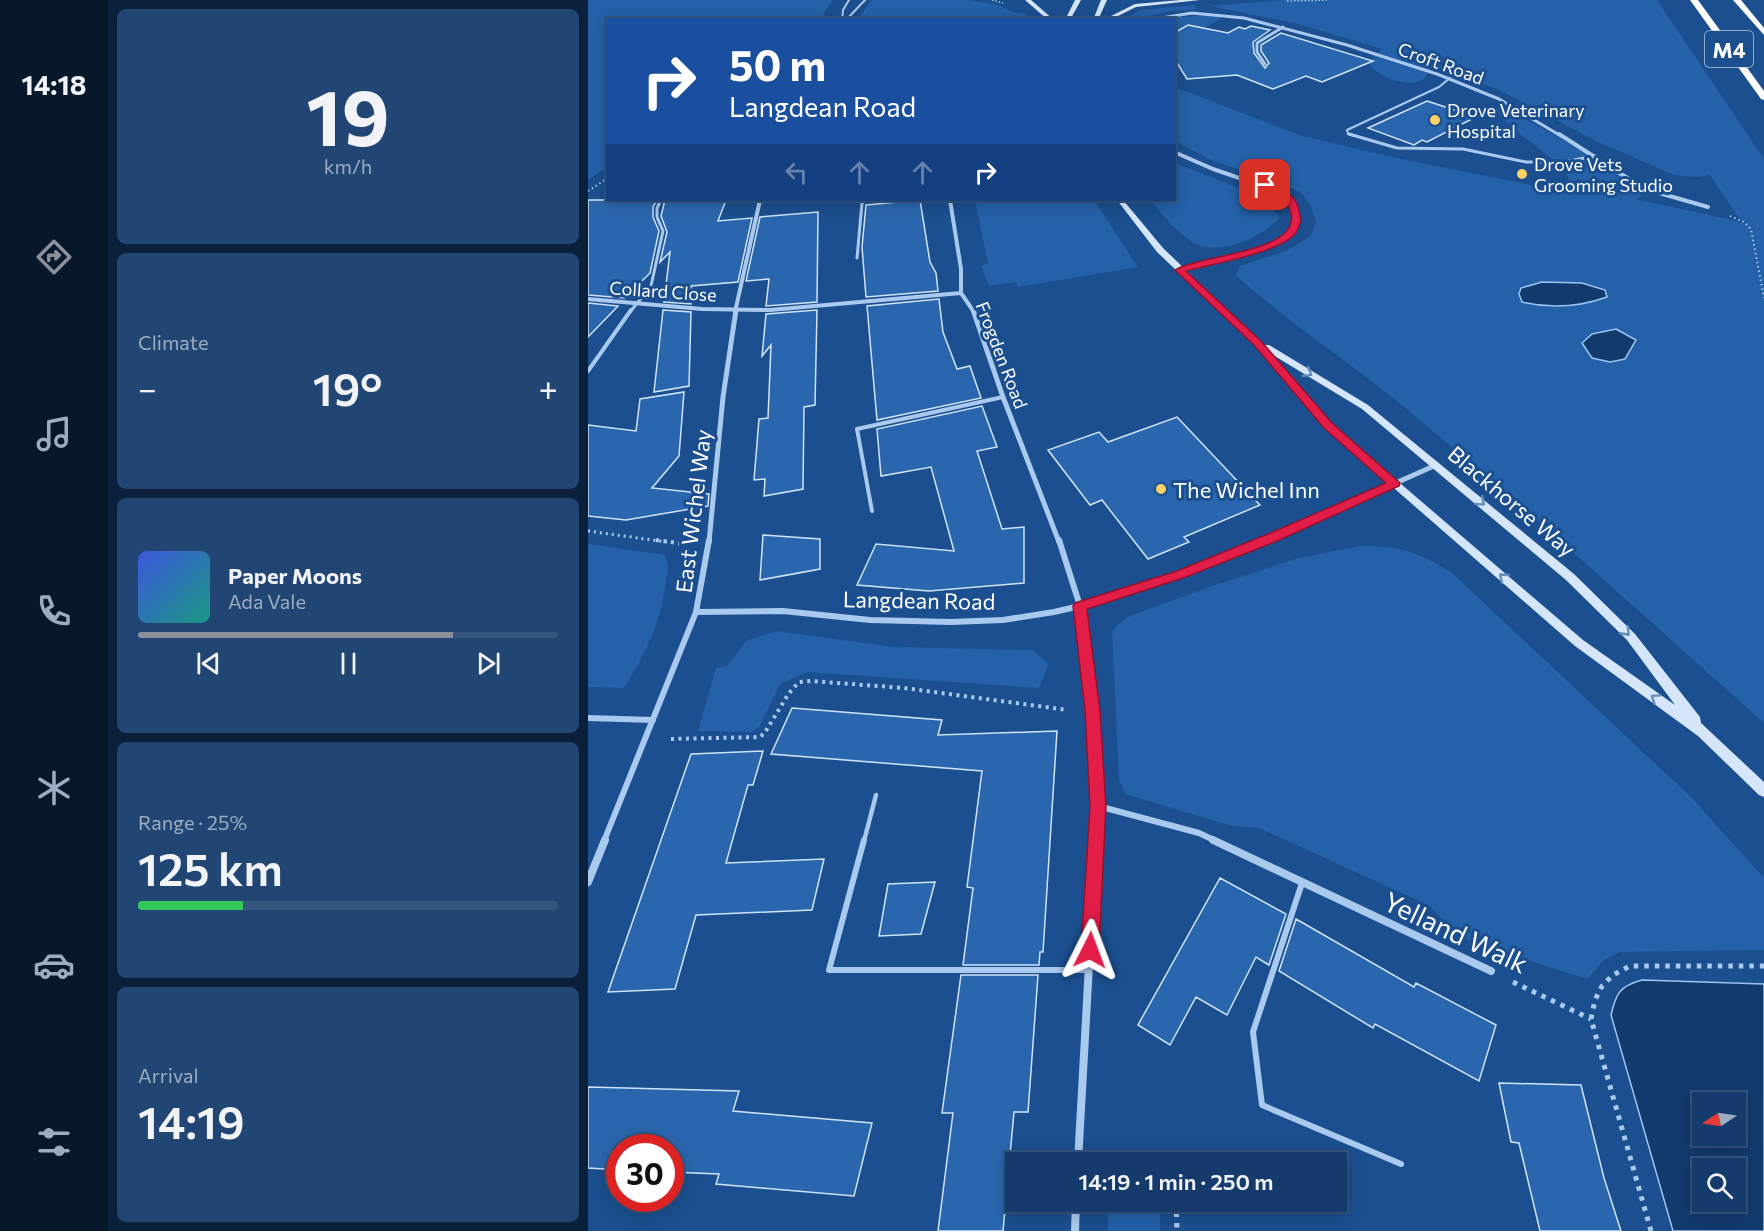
<!DOCTYPE html>
<meta charset="utf-8">
<style>
body{margin:0;font-family:Commissioner,sans-serif;background:#214673;color:#f1f3f6;height:100vh;display:flex;flex-direction:column;font-size:22px;white-space:nowrap}
*{box-sizing:border-box;margin:0}
p{font-size:20px;color:#9dadc1}
.icon{flex:none;width:33px;height:33px;fill:none;stroke:currentColor;stroke-width:2;stroke-linecap:round;stroke-linejoin:round}
.map{position:relative;flex:1;overflow:hidden}
.details{display:flex;flex-direction:column;gap:9px;padding:9px;background:#0b203b;width:480px}
.details>*{flex:none}
.hud{position:absolute;left:18px;top:18px;width:570px;height:183px;border-radius:0px;box-shadow:0 3px 15px #0003,0 0 0 2px #33557e;background:#1a4fa0;color:#fff;overflow:hidden}
.needle{width:39px;rotate:257deg}
.controls{position:absolute;left:1104px;top:1092px;display:grid;gap:12px}
.controls a{display:grid;place-items:center;width:54px;height:54px;border-radius:0px;background:#143b6b;box-shadow:0 3px 15px #0003,0 0 0 2px #33557e;font-size:30px}
.speed{position:absolute;left:18px;top:1134px;display:flex;gap:12px;font-size:30px;font-weight:700;text-align:center}
.speed>*{display:grid;place-content:center;width:78px;height:78px;border-radius:50%;background:#143b6b;box-shadow:0 3px 15px #0003,0 0 0 2px #33557e;line-height:1}
.speed .limit{border:9px solid #d22;background:#fff;color:#111}
.pin{position:absolute;display:grid;place-items:center;width:51px;height:51px;color:#fff;margin:-26px;border-radius:12px;box-shadow:0 3px 9px #0006}
.me{position:absolute;width:66px;margin:-33px;rotate:3deg;stroke-linejoin:round;filter:drop-shadow(0 0 4px #0008)}
.turn{display:flex;align-items:center;gap:21px;height:126px;padding:0 24px;font-size:27px}
.turn .icon{width:78px;height:78px;stroke-width:2.5}
.turn b{display:block;font-size:42px;line-height:51px}
.lanes{display:flex;align-items:center;height:57px;padding:0 24px;background:#0003;justify-content:center;gap:30px;direction:ltr}
.lanes .off{opacity:.35}
.big{font-size:45px;font-weight:600;line-height:1.1}
.details .tile{flex:1;display:flex;flex-direction:column;justify-content:center;gap:9px;min-width:0;padding:0 21px;border-radius:9px;background:#214673}
.details .dial{align-items:center;gap:0}
.dial b{font-size:78px;line-height:1}
.song{display:flex;align-items:center;gap:18px}
.cover{width:72px;height:72px;border-radius:9px;background:linear-gradient(135deg,hsl(230 70% 55%),hsl(170 70% 35%))}
.played{height:6px;border-radius:3px;background:linear-gradient(90deg,#8c9099 75%,#33557e 75%)}
.keys{display:flex;justify-content:space-around;direction:ltr}
.heat{display:flex;justify-content:space-between;align-items:center;font-size:33px;direction:ltr}
.charge{height:9px;border-radius:4px;background:linear-gradient(90deg,#34c759 25%,#33557e 0)}
.trip{position:absolute;left:417px;top:1152px;width:342px;height:60px;border-radius:0px;background:#143b6b;box-shadow:0 3px 15px #0003,0 0 0 2px #33557e;font-weight:600;line-height:60px;text-align:center}
main{display:flex;flex:1;min-height:0}
.tab-bar{display:flex;flex-direction:column;width:108px;justify-content:space-around;align-items:center;background:#08182b;color:#9dadc1}
.tab-bar .icon{width:42px;height:42px}
.tab-bar .active{color:#8c9099}
.tab-bar b{font-size:27px;color:#f1f3f6}
.map>svg:first-child{display:block}
.green{fill:#2461a8}
.water{fill:#123a6d;stroke:#9cc4f0;stroke-width:1.5;fill-rule:evenodd}
.building{fill:#2a66ad;stroke:#cfe3fa;stroke-width:1.5}
.lines{fill:none;stroke-linecap:round;stroke-linejoin:round}
.path-far4{stroke:#a9c9ee;stroke-width:1.5;stroke-dasharray:1.5 2;stroke-linecap:butt}
.path-far3{stroke:#a9c9ee;stroke-width:2;stroke-dasharray:1.5 3;stroke-linecap:butt}
.path-far2{stroke:#a9c9ee;stroke-width:3;stroke-dasharray:2 4;stroke-linecap:butt}
.path-far1{stroke:#a9c9ee;stroke-width:4;stroke-dasharray:3 4.5;stroke-linecap:butt}
.path{stroke:#a9c9ee;stroke-width:5;stroke-dasharray:4.5 6;stroke-linecap:butt}
.service-far4{stroke:#a9c9ee;stroke-width:2}
.service-far3{stroke:#a9c9ee;stroke-width:3}
.service-far2{stroke:#a9c9ee;stroke-width:4}
.service-far1{stroke:#a9c9ee;stroke-width:4.5}
.service{stroke:#a9c9ee;stroke-width:6}
.minor-far4{stroke:#a9c9ee;stroke-width:3}
.minor-far3{stroke:#a9c9ee;stroke-width:4}
.minor-far2{stroke:#a9c9ee;stroke-width:5}
.minor-far1{stroke:#a9c9ee;stroke-width:6}
.minor{stroke:#a9c9ee;stroke-width:8}
.secondary{fill:#d6e6fa;fill-rule:evenodd}
.motorway{fill:#fff;fill-rule:evenodd}
.oneway{stroke:#668bba}
.route{fill:#e11d48;stroke:#92132f;stroke-width:1.5}
.poi-dot{fill:#ffd166;stroke:#1b4f8f;stroke-width:2}
.labels{text-anchor:middle;dominant-baseline:central;stroke-width:6;stroke-linejoin:round;paint-order:stroke}
.far-street-label{font-size:18px;fill:#fff;stroke:#1b4f8f}
.far-poi-label{font-size:18px;fill:#fff;stroke:#1b4f8f;text-anchor:start}
.shield{fill:#1b4f8f;stroke:#bbcadd;stroke-width:1.5}
.shield-label{font-size:21px;font-weight:bold;fill:#fff}
.poi-label{font-size:22px;fill:#fff;stroke:#1b4f8f;text-anchor:start}
.street-label{font-size:22px;fill:#fff;stroke:#1b4f8f}
.near-street-label{font-size:27px;fill:#fff;stroke:#1b4f8f}
</style>
<main>
<nav class="tab-bar">
<b>14:18</b>
<svg class="icon active" aria-label="directions" viewBox="0 0 24 24"><path d="M12 3l9 9-9 9-9-9zM9 14v-3h6M13 9l2 2-2 2"/></svg>
<svg class="icon" aria-label="music" viewBox="0 0 24 24"><path d="M9 18V5l10-2v13"/><circle cx="6" cy="18" r="3"/><circle cx="16" cy="16" r="3"/></svg>
<svg class="icon" aria-label="phone" viewBox="0 0 24 24"><path d="M5 4h4l2 5-3 2q2 4 5 5l2-3 5 2v4C11 20 4 13 5 4z"/></svg>
<svg class="icon" aria-label="climate" viewBox="0 0 24 24"><path d="M12 3v18M4 7l16 10M4 17L20 7"/></svg>
<svg class="icon" aria-label="car" viewBox="0 0 24 24"><path d="M5 17H2v-5l4-1 3-4h7l3 4 3 1v5h-3M9 17h6M6 11h13"/><circle cx="7" cy="17" r="2"/><circle cx="17" cy="17" r="2"/></svg>
<svg class="icon" aria-label="filters" viewBox="0 0 24 24"><path d="M4 7h16M4 17h16"/><circle cx="9" cy="7" r="2"/><circle cx="15" cy="17" r="2"/></svg>
</nav>
<section class="details">
<div class="tile dial"><b>19</b><p>km/h</p></div>
<div class="tile"><p>Climate</p>
<div class="heat"><a>−</a><b class="big">19°</b><a>+</a></div>
</div>
<div class="tile">
<div class="song"><i class="cover"></i><div><b>Paper Moons</b><p>Ada Vale</p></div></div>
<div class="played"></div>
<div class="keys"><svg class="icon" aria-label="previous" viewBox="0 0 24 24"><path d="M18 5L8 12l10 7zM5 5v14"/></svg><svg class="icon" aria-label="pause" viewBox="0 0 24 24"><path d="M8 5v14M16 5v14"/></svg><svg class="icon" aria-label="next" viewBox="0 0 24 24"><path d="M6 5l10 7-10 7zM19 5v14"/></svg></div>
</div>
<div class="tile"><p>Range · 25%</p><b class="big">125 km</b><div class="charge"></div></div>
<div class="tile"><p>Arrival</p><b class="big">14:19</b></div>
</section>
<div class="map">
<svg width="1176" height="1231" viewBox="0 0 1176 1231">
<rect width="100%" height="100%" fill="#1b4f8f"/>
<!-- green -->
<path class="green" d="M0 0H245L237 11 234 19 20 20 19 167 0 180Z
M284 0H378L410 5 427 13H437L440 19H270Z
M697 0H1069L1176 159V723C1054 614 931 502 805 398 753 356 697 320 648 275L652 266 698 251 723 236 728 223 722 204 712 192 693 183 625 161 587 141V87L714 136 813 159 978 192 980 177 977 169 927 130 905 109 913 106 1050 181 1057 190 1056 195 1047 199 1158 223 1148 214 1122 175 1109 177 1086 175 1010 142 911 90 844 65C841 69 839 75 837 78 822 90 793 77 782 66L786 56 794 49 707 23 621 6Z
M607 5 608 9 584 11 548 19H537L552 10Z
M614 15 630 16 632 19 603 36 587 33 586 20H570Z
M587 163 679 199 692 218C673 237 633 257 606 243 592 235 572 213 563 200H586Z
M387 200H506L550 267 430 287 428 282 401 286 393 266 400 263Z
M0 544 77 555C82 566 79 576 77 588 71 626 56 656 36 688L0 687Z
M771 546C813 546 827 551 863 572L1104 798 1176 878V950L1032 952 1016 960 999 979 883 942 853 918 842 906 671 828 644 826 537 794 531 779 524 632 529 625 542 616 621 587 711 558Z
M188 631 306 647 445 650 460 664 451 688 219 672 192 684 172 726 164 732 110 731 128 668 139 666 158 641Z
M572 1206V1231H520L521 1207Z"/>
<!-- water -->
<path class="water" d="M954 282 994 283 1017 290 1019 297C991 307 963 309 934 302L931 294 933 288Z
M1028 329 1048 340 1037 359 1022 362 1004 358 994 343 1004 334Z
M1054 980 1176 984V1231H1085L1023 1015C1028 993 1032 986 1054 980ZM1114 1102H1148V1136H1114ZM1114 1168H1148V1202H1114Z"/>
<!-- building -->
<path class="building" d="M600 25 640 33 651 27 657 29 663 26 682 30 665 42 666 53 677 68 681 63 673 51V45L693 33 785 61 734 82 718 76 685 89 649 75 599 79 586 58V33Z
M839 101 888 117 839 142 834 140 826 145 780 128Z
M0 200H69L65 207V217L71 231 62 273 37 298 0 295Z
M77 200H138L130 221 164 218 150 282 103 286V304L76 302 82 252 72 262 79 232 73 216Z
M332 200 342 262 348 273 350 291 278 297 274 247 278 205Z
M230 212 229 302 178 306 181 279 158 281 172 217Z
M351 299 355 332 369 369 382 366 393 398 289 420 279 306Z
M0 303 30 306 0 337Z
M75 310 103 312 101 386 66 392Z
M229 310 227 405 216 407 215 489 176 496 177 479 166 480 171 419 180 418 183 345 174 356 178 314Z
M96 392 91 456 64 488 121 494 120 506 38 520 0 516V425L48 431 52 399Z
M394 406 409 447 389 451 414 529 436 527V583L341 591 269 585 288 544 366 551 343 467 293 476 289 429Z
M589 417 672 505 596 537 601 542 560 559 514 500 502 505 460 450 511 432 520 442Z
M175 535 232 539V569L172 580Z
M204 708 354 720 350 735 469 731 455 952H452L451 965H375L385 888 379 887 394 771 183 754Z
M175 751 165 785H160L138 863 236 859 224 910 108 915 87 989 20 992 103 754Z
M632 878 698 914 681 965 668 957 639 1015 608 997 582 1045 550 1025Z
M347 882 333 934 291 936 300 884Z
M708 919 826 987 828 983 908 1025 891 1081 787 1024 785 1028 691 971Z
M373 975H450L440 1112H426L415 1231H350L365 1113H354Z
M911 1083 993 1085 1016 1178 1033 1231H952L931 1143 923 1142Z
M0 1087 151 1091 145 1111 284 1123 266 1196 128 1184 131 1174 82 1172V1148H32V1170L0 1168Z"/>
<g class="lines">
<!-- path-far4 -->
<path class="path-far4" d="M404 0 415 3
M699 1 741 0"/>
<!-- path-far3 -->
<path class="path-far3" d="M0 191 20 178
M1142 216 1156 222 1163 229 1176 298"/>
<!-- path-far2 -->
<path class="path-far2" d="M0 531 79 542"/>
<!-- path-far1 -->
<path class="path-far1" d="M68 540 96 544
M83 739 171 737 176 734 201 693 211 682 223 681 316 688 480 710"/>
<!-- path -->
<path class="path" d="M925 982 1003 1019
M588 1202 589 1231
M1063 1231 1003 1019 1007 1000 1014 986 1025 975 1042 966H1176"/>
<!-- service-far4 -->
<path class="service-far4" d="M254 20 255 10 261 0
M258 20 277 0
M766 136 760 134 759 130 851 87 862 78"/>
<!-- service-far3 -->
<path class="service-far3" d="M761 134 809 148 875 149 938 162H976L1007 156
M269 258 274 203 278 200
M42 312 63 286 75 231 69 217V208L73 200"/>
<!-- service-far2 -->
<path class="service-far2" d="M0 371 43 310
M284 511 269 429 415 397"/>
<!-- service-far1 -->
<path class="service-far1" d="M276 841 288 795"/>
<!-- service -->
<path class="service" d="M276 840 241 970H501
M714 883 665 1032 674 1105 813 1164"/>
<!-- minor-far4 -->
<path class="minor-far4" d="M561 20 604 13 656 18 759 45 849 74 911 99 973 136
M677 64 669 52V43L695 27"/>
<!-- minor-far3 -->
<path class="minor-far3" d="M971 134 1044 181 1071 193 1120 207
M586 152 625 169 692 192C707 202 708 210 708 227 677 256 632 261 592 270
M362 200 373 269V293
M0 299 114 309 182 310 373 293 386 312
M147 312 172 200"/>
<!-- minor-far2 -->
<path class="minor-far2" d="M385 310 415 397 471 542
M121 542 135 397 148 310
M676 542 848 465"/>
<!-- minor-far1 -->
<path class="minor-far1" d="M471 540 492 606 505 711 510 806 508 841
M108 612 195 611 282 620 363 622 415 620 466 612 522 599 679 540
M0 718 65 720
M510 806 611 833 628 841
M16 841 108 612 121 540"/>
<!-- minor -->
<path class="minor" d="M625 840 903 971
M0 882 17 840
M490 1162 508 840
M487 1231 488 1202"/>
<!-- secondary -->
<path class="secondary" d="M437 0H443L466 20H460Z
M487 0H493L482 20H477Z
M513 0H519L510 20H505Z
M593 0H612L548 7 522 20H515L547 4Z
M529 200H535L575 248 676 345H681L780 405 986 574 1047 634 1112 717 1113 723 1176 782V797L1171 795 1110 736 987 646 737 428 667 345 569 252ZM685 355 774 409 978 580 1039 640 1087 705 995 640 743 424Z"/>
<!-- motorway -->
<path class="motorway" d="M1102 0H1110L1176 91V100L1173 99Z
M1145 0H1153L1176 28V35Z"/>
</g>
<!-- one-way arrows -->
<defs><path id="oneway-chevron" d="M-2-3.5L2.5 0L-2 3.5" fill="none" stroke-width="1.6" stroke-linecap="round" stroke-linejoin="round" transform="scale(1.5)"/></defs>
<g class="oneway">
<use href="#oneway-chevron" transform="translate(720 373) rotate(31)"/>
<use href="#oneway-chevron" transform="translate(893 502) rotate(40)"/>
<use href="#oneway-chevron" transform="translate(915 577) rotate(-139)"/>
<use href="#oneway-chevron" transform="translate(1038 632) rotate(48)"/>
<use href="#oneway-chevron" transform="translate(1067 698) rotate(-145)"/>
</g>
<!-- route -->
<path class="route" d="M674 184C685 183 703 192 708 202 711 207 712 216 713 221 711 225 710 231 707 234 690 253 624 264 598 271L673 341 744 423 812 483 811 486 689 541 598 577 499 609 512 711 518 806 511 950 509 957 502 959 496 957 493 950 502 806 497 711 485 606 487 603 589 571 680 534 798 483 736 428 666 345 587 270C609 255 712 253 703 214 699 197 688 194 674 187Z"/>
<!-- markers -->
<g class="poi-dot">
<circle cx="847" cy="120" r="6"/>
<circle cx="934" cy="174" r="6"/>
<circle cx="573" cy="489" r="6"/>
</g>
<g class="labels">
<!-- far-street labels -->
<g class="far-street-label">
<text transform="translate(853 63) rotate(20)">Croft Road</text>
<text transform="translate(75 291) rotate(4)">Collard Close</text>
<text transform="translate(414 355) rotate(69)">Frogden Road</text>
</g>
<!-- far-poi labels -->
<g class="far-poi-label">
<text x="859" y="110">Drove Veterinary<tspan x="859" dy="21">Hospital</tspan></text>
<text x="946" y="164">Drove Vets<tspan x="946" dy="21">Grooming Studio</tspan></text>
</g>
<!-- shield labels -->
<rect class="shield" x="1117" y="31" width="48" height="36" rx="4.5"/>
<g class="shield-label">
<text x="1141" y="49">M4</text>
</g>
<!-- poi labels -->
<g class="poi-label">
<text x="585" y="489">The Wichel Inn</text>
</g>
<!-- street labels -->
<g class="street-label">
<text transform="translate(924 501) rotate(40)">Blackhorse Way</text>
<text transform="translate(105 511) rotate(-83)">East Wichel Way</text>
<text transform="translate(331 600) rotate(1)">Langdean Road</text>
</g>
<!-- near-street labels -->
<g class="near-street-label">
<text transform="translate(868 932) rotate(25)">Yelland Walk</text>
</g>
</g>
</svg>
<div class="controls">
<a><svg class="needle" viewBox="-14 -14 28 28"><path d="M0-13l5 13h-10z" fill="#e53935"/><path d="M0 13l5-13h-10z" fill="#9dadc1"/></svg></a>
<a><svg class="icon" aria-label="search" viewBox="0 0 24 24"><circle cx="10" cy="10" r="6"/><path d="M15 15l6 6"/></svg></a>
</div>
<div class="speed"><div class="limit">30</div></div>
<div class="pin" style="left:677px;top:185px;background:#d93025"><svg class="icon" aria-label="arrive" viewBox="0 0 24 24"><path d="M6 21V4h12l-3 4 3 4H6"/></svg></div>
<svg class="me" style="left:502px;top:950px" viewBox="-20 -20 40 40"><path d="M0-17L14 15 0 8-14 15z" fill="#e11d48" stroke="#fff" stroke-width="4"/></svg>
<div class="trip">14:19 · 1 min · 250 m</div>
<div class="hud">
<div class="turn"><svg class="icon" aria-label="right" viewBox="0 0 24 24"><path d="M7 20v-9h11M14 6l5 5-5 5"/></svg><div><b>50 m</b>Langdean Road</div></div>
<div class="lanes"><svg class="icon off" aria-label="left" viewBox="0 0 24 24"><path d="M17 20v-9H6M10 6l-5 5 5 5"/></svg><svg class="icon off" aria-label="ahead" viewBox="0 0 24 24"><path d="M12 20V5M6 11l6-6 6 6"/></svg><svg class="icon off" aria-label="ahead" viewBox="0 0 24 24"><path d="M12 20V5M6 11l6-6 6 6"/></svg><svg class="icon" aria-label="right" viewBox="0 0 24 24"><path d="M7 20v-9h11M14 6l5 5-5 5"/></svg></div>
</div>
</div>
</main>
